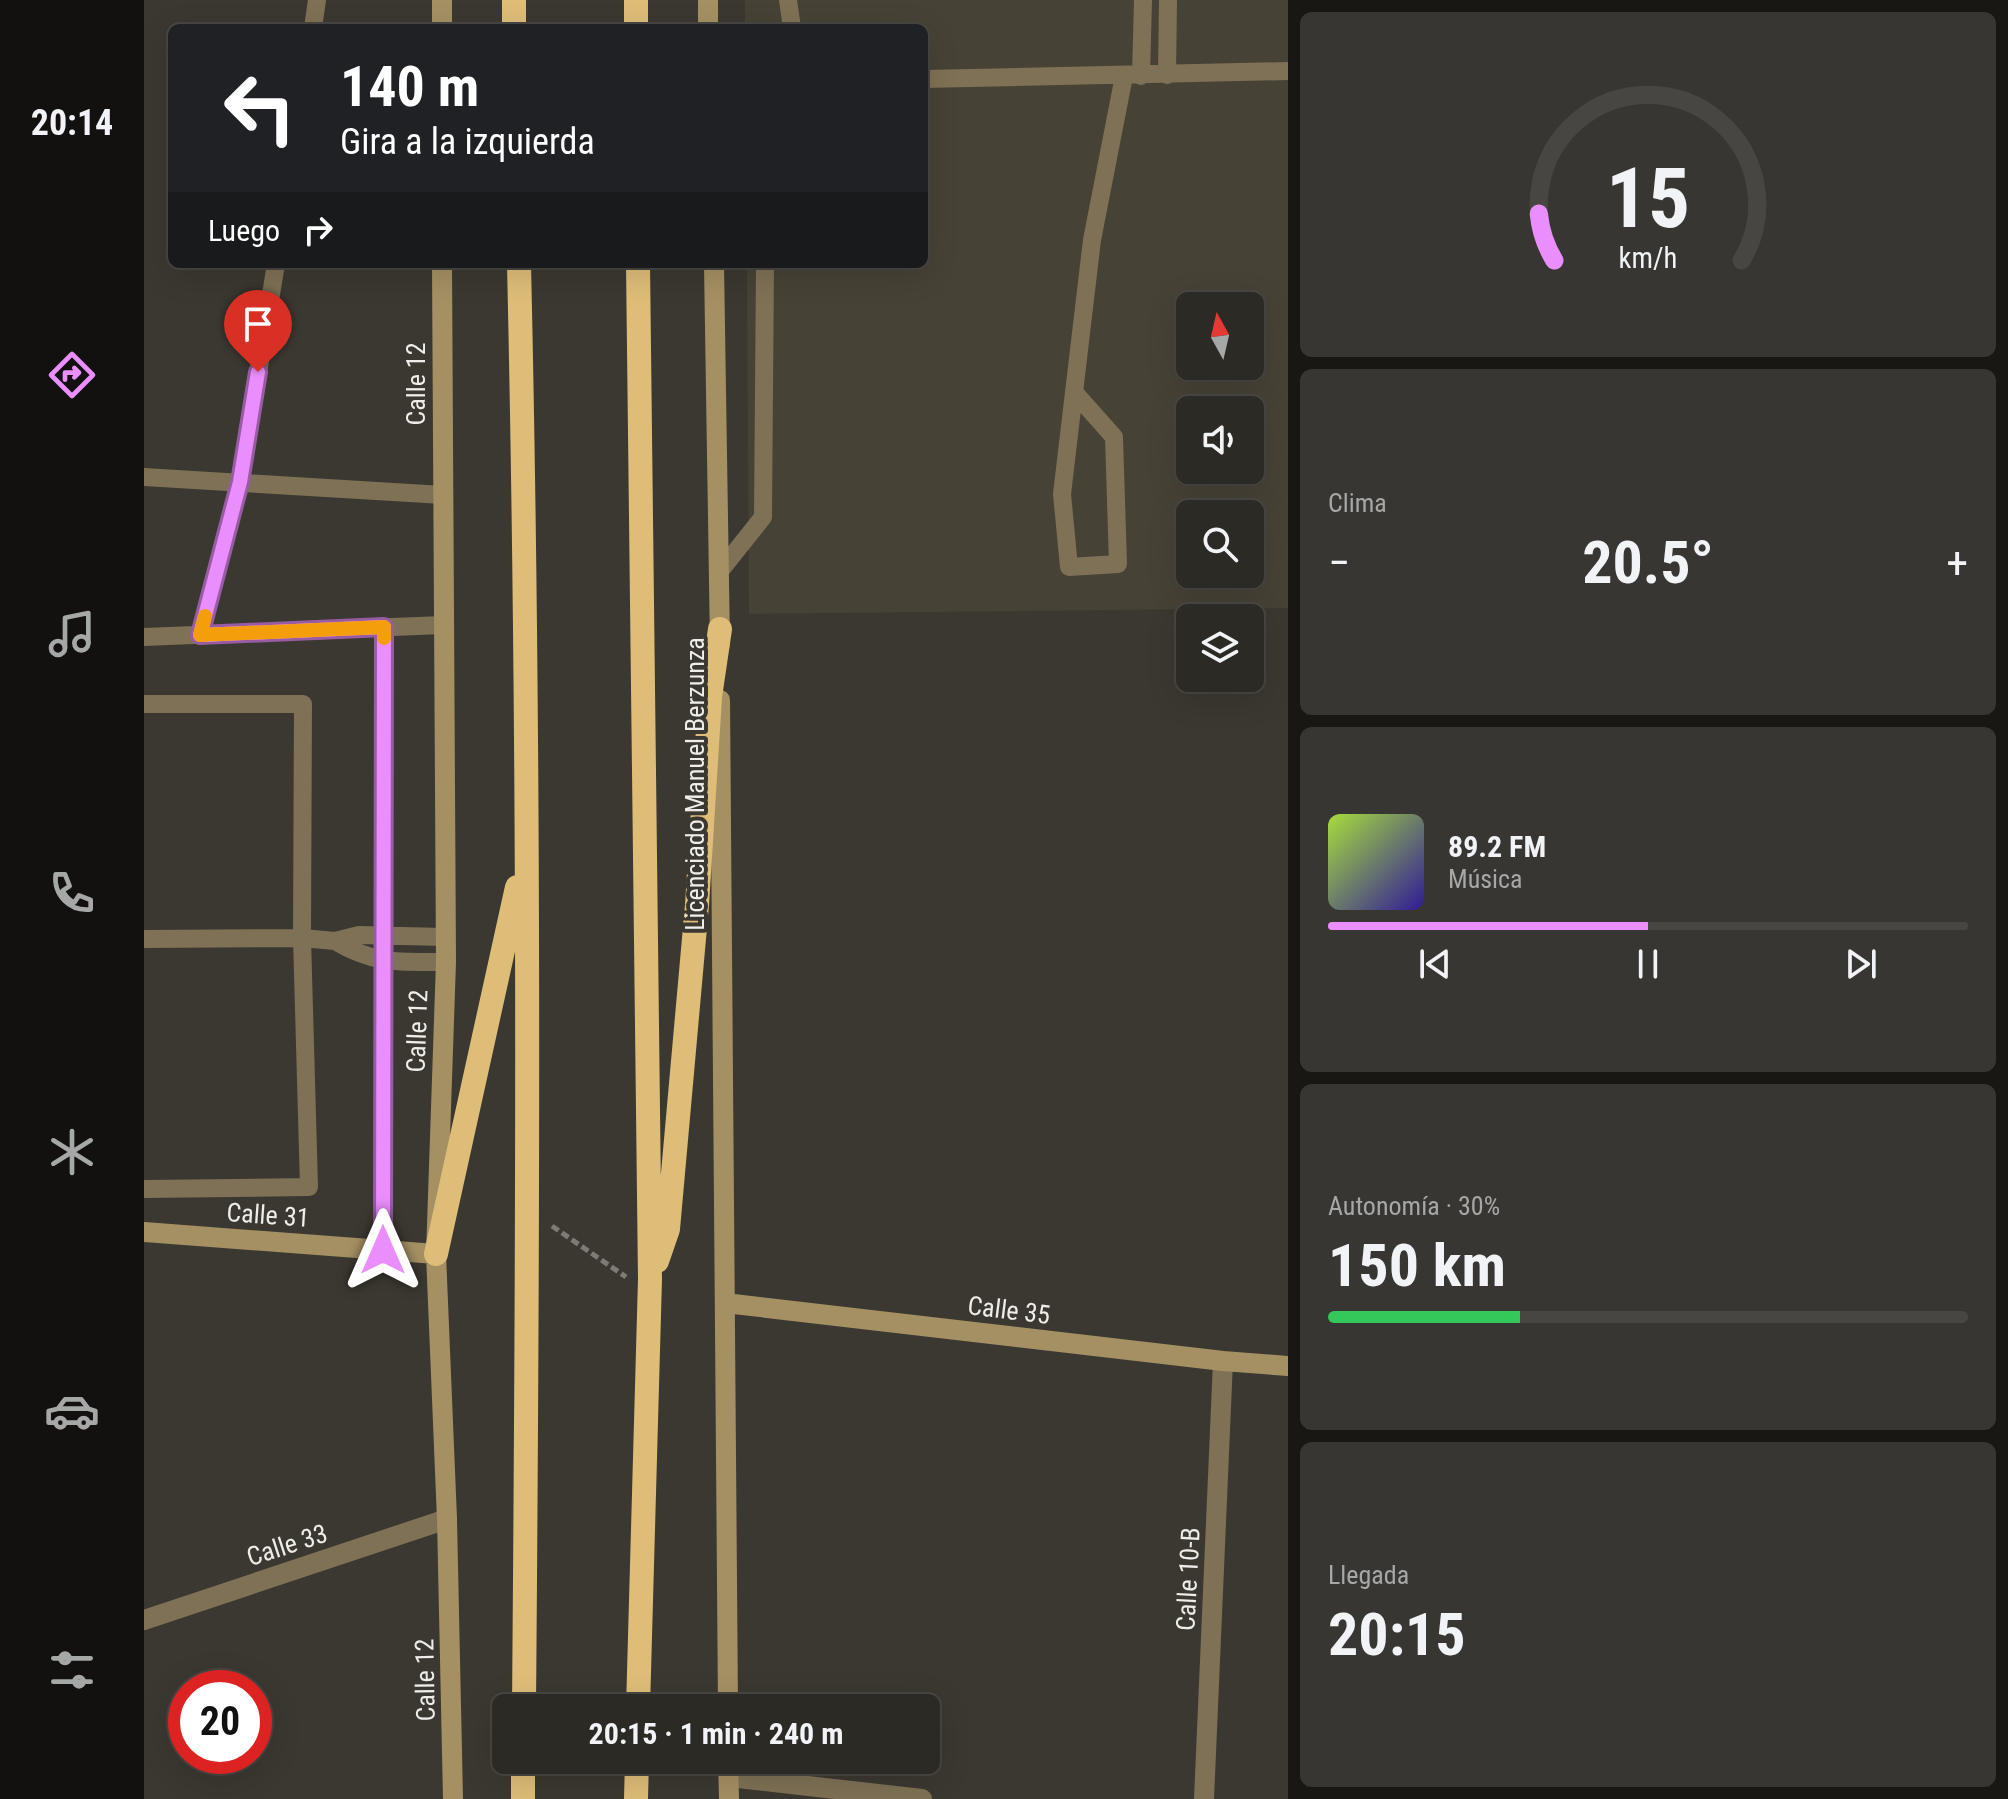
<!DOCTYPE html>
<html lang="es">
<meta charset="utf-8">
<style>
body{margin:0;font-family:"Roboto Condensed",sans-serif;background:#383632;color:#f1f3f6;height:100vh;display:flex;flex-direction:column;font-size:30px;white-space:nowrap}
*{box-sizing:border-box;margin:0}
p{font-size:26px;color:#a6a7a7}
.icon{flex:none;width:44px;height:44px;fill:none;stroke:currentColor;stroke-width:2;stroke-linecap:round;stroke-linejoin:round}
.map{position:relative;flex:1;overflow:hidden}
.drawer{display:flex;flex-direction:column;gap:12px;padding:12px;background:#181714;width:720px}
.drawer>*{flex:none}
.hud{position:absolute;left:24px;top:24px;width:760px;height:244px;border-radius:12px;box-shadow:0 8px 32px #0002,0 0 0 2px #484642;background:#202124;color:#fff;overflow:hidden}
.needle{width:52px;rotate:352deg}
.buttons{position:absolute;left:1032px;top:292px;display:grid;gap:16px}
.buttons a{display:grid;place-items:center;width:88px;height:88px;border-radius:12px;background:#2c2a25;box-shadow:0 8px 32px #0002,0 0 0 2px #484642;font-size:40px}
.speed{position:absolute;left:24px;top:1670px;display:flex;gap:16px;font-size:40px;font-weight:700;text-align:center}
.speed>*{display:grid;place-content:center;width:104px;height:104px;border-radius:50%;background:#2c2a25;box-shadow:0 8px 32px #0002,0 0 0 2px #484642;line-height:1}
.speed .limit{border:12px solid #d22;background:#fff;color:#111}
.pin{position:absolute;display:grid;place-items:center;width:68px;height:68px;color:#fff;margin:-82px -34px;border-radius:50% 50% 50% 0;rotate:-45deg;box-shadow:0 0 8px #0007}
.pin .icon{rotate:45deg}
.me{position:absolute;width:88px;margin:-44px;rotate:0deg;stroke-linejoin:round;filter:drop-shadow(0 0 6px #0008)}
.turn{display:flex;align-items:center;gap:28px;height:168px;padding:0 40px;font-size:36px}
.turn .icon{width:104px;height:104px;stroke-width:2.5}
.turn b{display:block;font-size:56px;line-height:68px}
.then{display:flex;align-items:center;height:76px;padding:0 40px;background:#0003;gap:16px;font-size:30px}
.big{font-size:60px;font-weight:700;line-height:1.1}
.drawer .widget{flex:1;display:flex;flex-direction:column;justify-content:center;gap:12px;min-width:0;padding:0 28px;border-radius:12px;background:#383632}
.drawer .dial{align-items:center;gap:0}
.dial svg{height:208px;overflow:visible;fill:none;stroke:#484642;stroke-width:7;stroke-linecap:round;text-anchor:middle}
.dial text{fill:#f1f3f6;stroke:none}
.song{display:flex;align-items:center;gap:24px}
.cover{width:96px;height:96px;border-radius:12px;background:linear-gradient(135deg,hsl(80 70% 55%),hsl(250 70% 35%))}
.played{height:8px;border-radius:4px;background:linear-gradient(90deg,#ea8dfd 50%,#484642 50%)}
.keys{display:flex;justify-content:space-around;direction:ltr}
.heat{display:flex;justify-content:space-between;align-items:center;font-size:44px;direction:ltr}
.charge{height:12px;border-radius:6px;background:linear-gradient(90deg,#34c759 30%,#484642 0)}
.trip{position:absolute;left:348px;top:1694px;width:448px;height:80px;border-radius:12px;background:#2c2a25;box-shadow:0 8px 32px #0002,0 0 0 2px #484642;font-weight:700;line-height:80px;text-align:center}
main{display:flex;flex:1;min-height:0}
.menu{display:flex;flex-direction:column;width:144px;justify-content:space-around;align-items:center;background:#12110f;color:#a6a7a7}
.menu .icon{width:56px;height:56px}
.menu .active{color:#ea8dfd}
.menu b{font-size:36px;color:#f1f3f6}
.map>svg:first-child{display:block}
.built{fill:#474236;fill-rule:evenodd}
.lines{fill:none;stroke-linecap:round;stroke-linejoin:round}
.path{stroke:#7e7b76;stroke-width:5;stroke-dasharray:8 4;stroke-linecap:butt}
.lane{stroke:#7e7155;stroke-width:18}
.street{stroke:#7e7155;stroke-width:20}
.secondary{stroke:#a59064;stroke-width:20}
.highway{stroke:#debd78;stroke-width:24}
.route-casing{stroke:#985ca4;stroke-width:20}
.route{stroke:#ea8dfd;stroke-width:14}
.slow{stroke:#f59e0b;stroke-width:14}
.labels{text-anchor:middle;dominant-baseline:central;stroke-width:8;stroke-linejoin:round;paint-order:stroke}
.street-label{font-size:26px;fill:#eeede9;stroke:#3b3831}
</style>
<main>
<nav class="menu">
<b>20:14</b>
<svg class="icon active" aria-label="directions" viewBox="0 0 24 24"><path d="M12 3l9 9-9 9-9-9zM9 14v-3h6M13 9l2 2-2 2"/></svg>
<svg class="icon" aria-label="music" viewBox="0 0 24 24"><path d="M9 18V5l10-2v13"/><circle cx="6" cy="18" r="3"/><circle cx="16" cy="16" r="3"/></svg>
<svg class="icon" aria-label="phone" viewBox="0 0 24 24"><path d="M5 4h4l2 5-3 2q2 4 5 5l2-3 5 2v4C11 20 4 13 5 4z"/></svg>
<svg class="icon" aria-label="climate" viewBox="0 0 24 24"><path d="M12 3v18M4 7l16 10M4 17L20 7"/></svg>
<svg class="icon" aria-label="car" viewBox="0 0 24 24"><path d="M5 17H2v-5l4-1 3-4h7l3 4 3 1v5h-3M9 17h6M6 11h13"/><circle cx="7" cy="17" r="2"/><circle cx="17" cy="17" r="2"/></svg>
<svg class="icon" aria-label="filters" viewBox="0 0 24 24"><path d="M4 7h16M4 17h16"/><circle cx="9" cy="7" r="2"/><circle cx="15" cy="17" r="2"/></svg>
</nav>
<div class="map">
<svg width="1144" height="1799" viewBox="0 0 1144 1799">
<rect width="100%" height="100%" fill="#3b3831"/>
<!-- built -->
<path class="built" d="M601 0H1144V608L605 614 603 264H780V28H601ZM1046 306H1106V366H1046ZM1046 410H1106V470H1046ZM1046 514H1106V574H1046Z"/>
<g class="lines">
<!-- path -->
<path class="path" d="M408 1226 482 1277"/>
<!-- lane -->
<path class="lane" d="M644 0 648 28
M169 28 173 0
M1023 75 1024 0
M997 76 999 0
M780 79 1144 71
M930 392 970 437 974 564 925 567 918 494 948 240 980 76
M0 477 299 495
M576 571 619 517 621 264
M56 635 96 482 132 264
M0 637 299 625
M0 704H159L158 938 165 1187 0 1189
M0 939 158 938 191 941 215 935 301 937
M191 941C231 965 257 962 302 962
M239 1250 240 627"/>
<!-- street -->
<path class="street" d="M0 1620 303 1519
M585 1777 778 1799
M1060 1799 1079 1361"/>
<!-- secondary -->
<path class="secondary" d="M298 0V28
M564 0V28
M298 264 302 962 292 1254 303 1519 309 1799
M570 264 576 644
M576 700 584 1708
M0 1232 292 1254
M581 1303 1079 1361 1144 1366
M584 1760 585 1799"/>
<!-- highway -->
<path class="highway" d="M370 0V28
M492 0V28
M375 264C386 745 384 1227 380 1708
M292 1254 373 887
M513 1261 524 1229 553 905 566 697 576 629
M494 1708 506 1279 494 264
M379 1799V1760
M492 1799 493 1760"/>
</g>
<g class="lines">
<defs>
<path id="route" d="M114 372 96 482 56 635 240 627 239 1250"/>
</defs>
<!-- route casing -->
<use href="#route" class="route-casing"/>
<!-- route -->
<use href="#route" class="route"/>
<!-- slow -->
<path class="slow" d="M61 616 56 635 240 627V638"/>
</g>
<g class="labels">
<!-- street labels -->
<g class="street-label">
<text transform="translate(272 384) rotate(-90)">Calle 12</text>
<text transform="translate(551 784) rotate(-90)">Licenciado Manuel Berzunza</text>
<text transform="translate(273 1031) rotate(-88)">Calle 12</text>
<text transform="translate(124 1215) rotate(4)">Calle 31</text>
<text transform="translate(865 1310) rotate(7)">Calle 35</text>
<text transform="translate(143 1545) rotate(-18)">Calle 33</text>
<text transform="translate(1044 1579) rotate(-87)">Calle 10-B</text>
<text transform="translate(281 1680) rotate(-91)">Calle 12</text>
</g>
</g>
</svg>
<div class="buttons">
<a><svg class="needle" viewBox="-14 -14 28 28"><path d="M0-13l5 13h-10z" fill="#e53935"/><path d="M0 13l5-13h-10z" fill="#a6a7a7"/></svg></a>
<a><svg class="icon" aria-label="sound" viewBox="0 0 24 24"><path d="M4 9h4l5-4v14l-5-4H4zM17 9q2 3 0 6"/></svg></a>
<a><svg class="icon" aria-label="search" viewBox="0 0 24 24"><circle cx="10" cy="10" r="6"/><path d="M15 15l6 6"/></svg></a>
<a><svg class="icon" aria-label="layers" viewBox="0 0 24 24"><path d="M12 4l9 5-9 5-9-5zM3 14l9 5 9-5"/></svg></a>
</div>
<div class="speed"><div class="limit">20</div></div>
<div class="pin" style="left:114px;top:372px;background:#d93025"><svg class="icon" aria-label="arrive" viewBox="0 0 24 24"><path d="M6 21V4h12l-3 4 3 4H6"/></svg></div>
<svg class="me" style="left:239px;top:1250px" viewBox="-20 -20 40 40"><path d="M0-17L14 15 0 8-14 15z" fill="#ea8dfd" stroke="#fff" stroke-width="4"/></svg>
<div class="trip">20:15 · 1 min · 240 m</div>
<div class="hud">
<div class="turn"><svg class="icon" aria-label="left" viewBox="0 0 24 24"><path d="M17 20v-9H6M10 6l-5 5 5 5"/></svg><div><b>140 m</b>Gira a la izquierda</div></div>
<div class="then">Luego<svg class="icon" aria-label="right" viewBox="0 0 24 24"><path d="M7 20v-9h11M14 6l5 5-5 5"/></svg></div>
</div>
</div>
<section class="drawer">
<div class="widget dial"><svg viewBox="0 0 100 80">
<path d="M14 69A42 42 0 1 1 86 69"/>
<path d="M14 69A42 42 0 0 1 8 51" stroke="#ea8dfd"/>
<text x="50" y="56" font-size="32" font-weight="700">15</text>
<text x="50" y="72" font-size="11">km/h</text>
</svg></div>
<div class="widget"><p>Clima</p>
<div class="heat"><a>−</a><b class="big">20.5°</b><a>+</a></div>
</div>
<div class="widget">
<div class="song"><i class="cover"></i><div><b>89.2 FM</b><p>Música</p></div></div>
<div class="played"></div>
<div class="keys"><svg class="icon" aria-label="previous" viewBox="0 0 24 24"><path d="M18 5L8 12l10 7zM5 5v14"/></svg><svg class="icon" aria-label="pause" viewBox="0 0 24 24"><path d="M8 5v14M16 5v14"/></svg><svg class="icon" aria-label="next" viewBox="0 0 24 24"><path d="M6 5l10 7-10 7zM19 5v14"/></svg></div>
</div>
<div class="widget"><p>Autonomía · 30%</p><b class="big">150 km</b><div class="charge"></div></div>
<div class="widget"><p>Llegada</p><b class="big">20:15</b></div>
</section>
</main>
